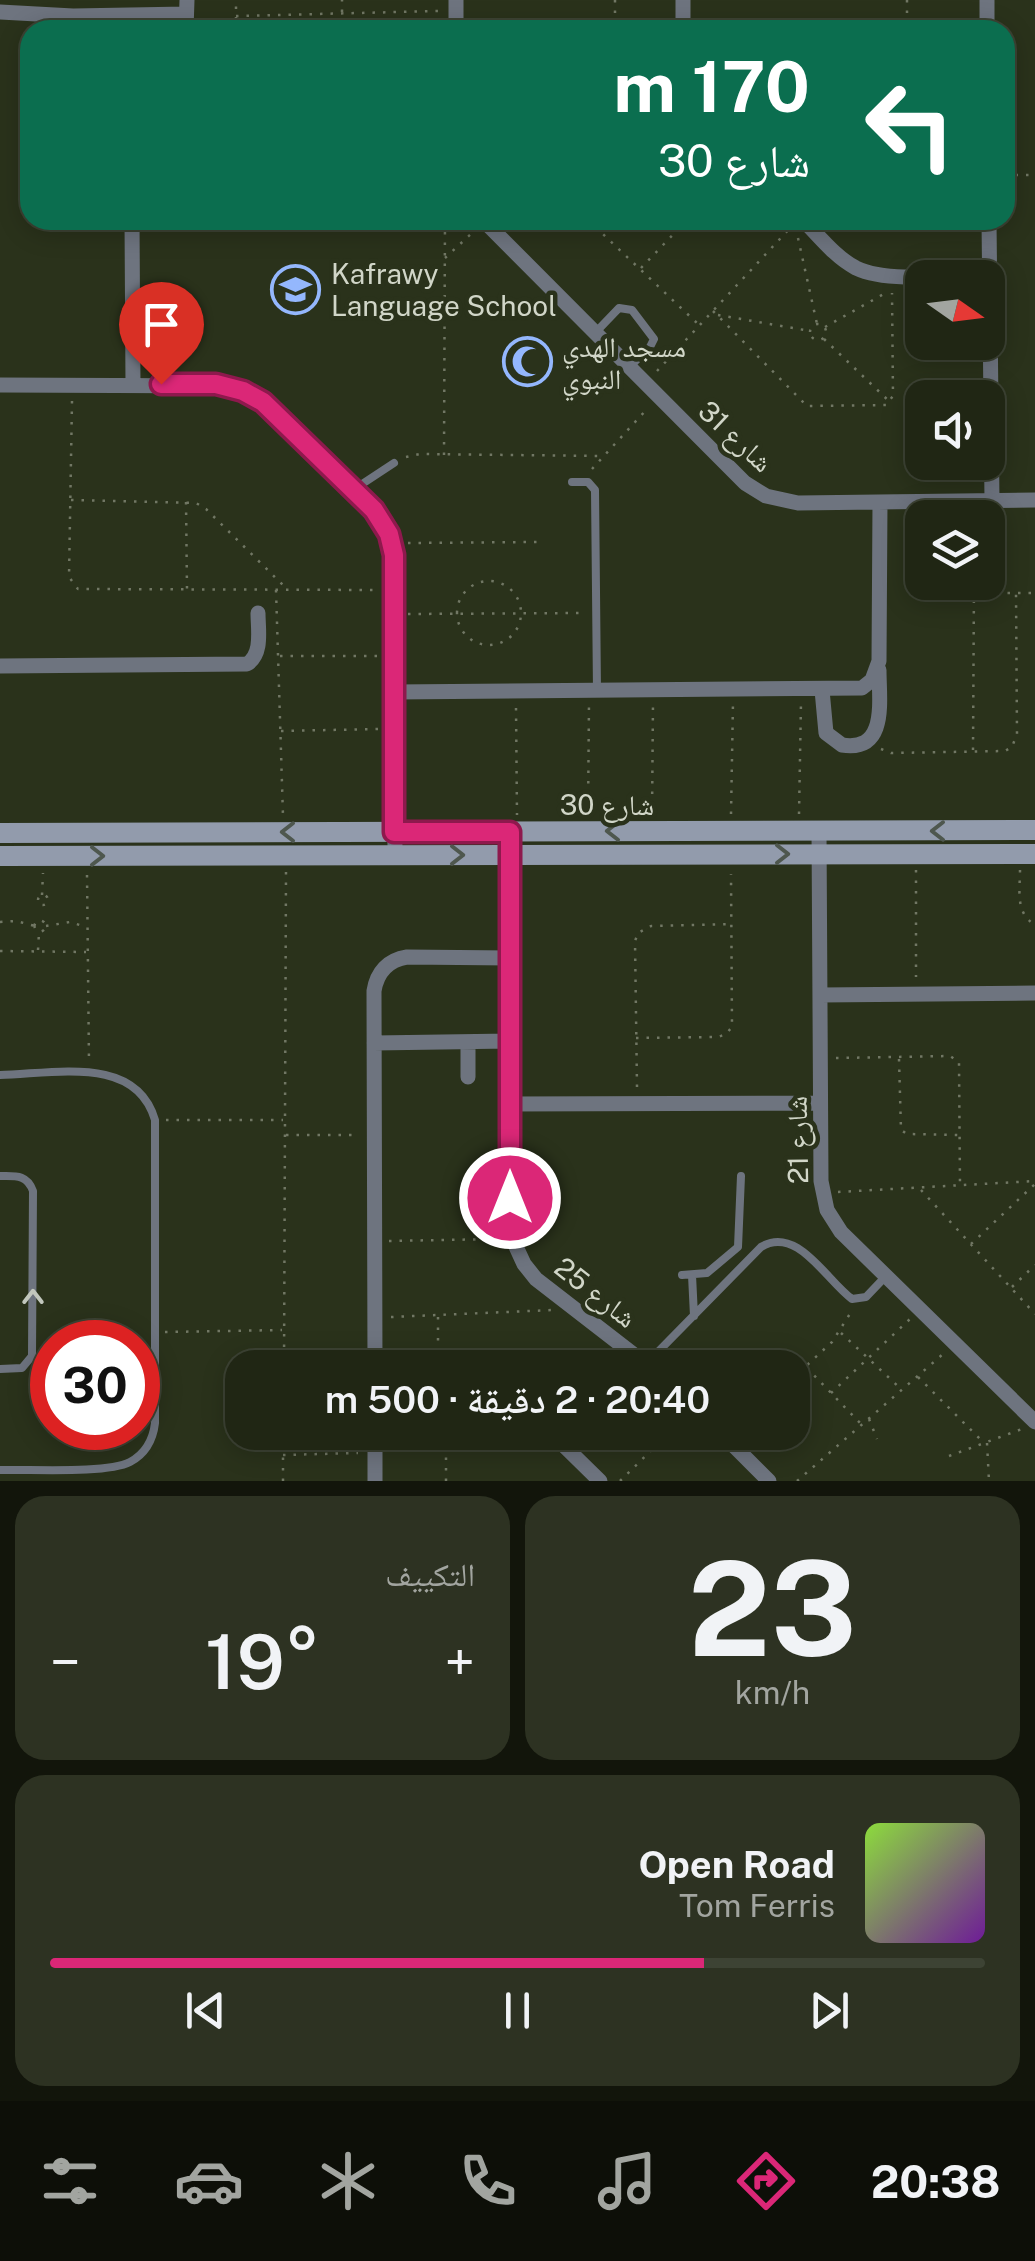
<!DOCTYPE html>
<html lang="ar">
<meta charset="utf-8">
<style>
body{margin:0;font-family:"Public Sans","Noto Naskh Arabic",sans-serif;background:#2d3222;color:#f1f3f6;direction:rtl;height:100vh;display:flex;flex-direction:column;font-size:38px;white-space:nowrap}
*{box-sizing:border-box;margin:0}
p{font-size:32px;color:#a2a5a0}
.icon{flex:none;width:55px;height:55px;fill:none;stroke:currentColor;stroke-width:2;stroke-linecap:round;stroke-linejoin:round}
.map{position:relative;height:1481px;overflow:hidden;direction:ltr}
.drawer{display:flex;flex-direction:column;gap:15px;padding:15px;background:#12150b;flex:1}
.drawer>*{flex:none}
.top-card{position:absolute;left:20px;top:20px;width:995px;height:210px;border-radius:30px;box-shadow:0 5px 25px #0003,0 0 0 2px #3d4334;direction:rtl;background:#0b6e4f;color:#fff;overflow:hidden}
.needle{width:65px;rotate:104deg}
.controls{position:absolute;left:905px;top:260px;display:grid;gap:20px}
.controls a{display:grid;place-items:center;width:100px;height:100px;border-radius:20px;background:#202614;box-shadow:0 5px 25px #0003,0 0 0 2px #3d4334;font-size:50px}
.speed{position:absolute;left:30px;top:1320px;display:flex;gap:20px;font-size:50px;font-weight:700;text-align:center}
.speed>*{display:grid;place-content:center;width:130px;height:130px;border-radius:50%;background:#202614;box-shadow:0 5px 25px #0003,0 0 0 2px #3d4334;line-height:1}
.speed .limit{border:15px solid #d22;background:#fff;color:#111}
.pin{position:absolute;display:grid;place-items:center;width:85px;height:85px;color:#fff;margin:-102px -42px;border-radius:50% 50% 50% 0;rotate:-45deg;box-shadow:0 0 10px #0007}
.pin .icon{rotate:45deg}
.me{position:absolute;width:110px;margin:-55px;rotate:0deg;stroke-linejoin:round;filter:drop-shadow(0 0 8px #0008)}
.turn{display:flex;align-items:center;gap:35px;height:210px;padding:0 40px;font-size:45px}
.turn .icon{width:130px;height:130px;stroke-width:2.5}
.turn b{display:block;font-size:70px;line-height:85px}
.big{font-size:75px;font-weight:600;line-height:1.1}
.drawer .widget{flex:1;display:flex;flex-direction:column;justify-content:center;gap:15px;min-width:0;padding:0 35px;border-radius:30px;background:#2d3222}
.drawer .dial{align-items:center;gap:0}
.dial b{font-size:130px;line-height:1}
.song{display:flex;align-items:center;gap:30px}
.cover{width:120px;height:120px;border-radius:15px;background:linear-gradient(135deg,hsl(90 70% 55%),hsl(280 70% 35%))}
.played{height:10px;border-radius:5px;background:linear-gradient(90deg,#db2777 70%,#3d4334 70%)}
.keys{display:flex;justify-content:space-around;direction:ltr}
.heat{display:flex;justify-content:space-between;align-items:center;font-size:55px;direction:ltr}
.drawer .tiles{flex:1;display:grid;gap:15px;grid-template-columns:1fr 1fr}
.widget:last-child{grid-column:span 2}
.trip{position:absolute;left:225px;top:1350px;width:585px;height:100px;border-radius:30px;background:#202614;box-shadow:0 5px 25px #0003,0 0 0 2px #3d4334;font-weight:600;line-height:100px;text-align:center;direction:rtl}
.tabs{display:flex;height:160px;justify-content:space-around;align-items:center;background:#0d0f08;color:#a2a5a0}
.tabs .icon{width:70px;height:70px}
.tabs .active{color:#db2777}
.tabs b{font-size:45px;color:#f1f3f6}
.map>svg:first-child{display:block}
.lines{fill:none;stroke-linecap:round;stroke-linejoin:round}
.path{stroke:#717764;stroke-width:2.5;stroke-dasharray:2.5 8;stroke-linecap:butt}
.lane{stroke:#6e747f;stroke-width:8}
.street{stroke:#6e747f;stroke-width:15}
.secondary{stroke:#929bac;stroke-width:20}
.oneway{stroke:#4e574e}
.oneway2{stroke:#c2c7bd}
.route-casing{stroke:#8e194d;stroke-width:25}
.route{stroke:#db2777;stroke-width:18}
.labels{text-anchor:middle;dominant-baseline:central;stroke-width:9;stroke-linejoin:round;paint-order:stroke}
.poi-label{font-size:28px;fill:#d1d6c8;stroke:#2a321b;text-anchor:start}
.street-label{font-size:28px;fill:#d1d6c8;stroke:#2a321b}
</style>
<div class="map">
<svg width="1035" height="1481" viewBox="0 0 1035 1481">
<rect width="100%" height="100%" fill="#2a321b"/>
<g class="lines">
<!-- path -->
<path class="path" d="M615 0V30
M907 0V30
M342 12V0
M236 16 439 11
M236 30V0
M1005 175H1035
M588 220 698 324
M798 238 817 324
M445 258 472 233
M641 268 687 220
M713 311 807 406 886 405 893 396 892 293
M718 315 810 331
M810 332a8 8 0 1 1 16 0a8 8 0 1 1-16 0Z
M825 327 889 291
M824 339 891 403
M657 371 791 227
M72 401 69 577 78 589 378 590
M444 455 445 220
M406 457 420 454 604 456
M592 469 647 409
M71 500 196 503 206 509 288 590
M186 502 187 589
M408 543 537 542
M457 613a32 32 0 1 1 64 0a32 32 0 1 1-64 0Z
M276 590 283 816
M976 593H1035
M408 614 585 613
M280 656H377
M516 708 517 815
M281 731 378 729
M881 749 891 753 1005 751 1012 747 1017 734 1016 593
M973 750 974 582
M731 814 733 702
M799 814 801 702
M588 815 589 703
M652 815 653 703
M916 870V977
M1020 870C1020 891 1015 913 1035 925
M87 875 89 1062
M38 900a5 5 0 1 1 10 0a5 5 0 1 1-10 0Z
M42 895 43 873
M34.5 926a5.5 5.5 0 1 1 11 0a5.5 5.5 0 1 1-11 0Z
M0 922 16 921 35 926
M46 926 70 922 86 927
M38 950 39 933
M0 951 86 952
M636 1038 718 1037 726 1034 732 1027 731 874
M836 1058 950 1056 959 1062 960 1186
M899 1059 901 1130 907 1134 960 1135
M637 1087 635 941 638 933 651 926 732 924
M166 1120H283
M286 1135H358
M921 1190 1035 1314
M838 1192 1035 1181
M389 1241 496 1239
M971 1244 1035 1184
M1012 1287 1035 1265
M391 1317 553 1310
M438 1317V1368
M165 1332 282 1330
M841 1333 901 1389
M284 1368 286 872
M807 1368 860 1423
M918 1377 984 1443
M792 1379 832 1342 853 1309
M831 1393 910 1319
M869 1419 877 1439
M987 1443 989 1481
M283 1455 358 1453
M949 1456 1022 1429
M283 1481V1432
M446 1481V1432
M620 1481 670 1432
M797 1481 943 1354"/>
<!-- lane -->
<path class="lane" d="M595 333 619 308 632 310 654 339 650 347 629 367
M572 482H588L595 490 597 691
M353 490 394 463
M0 1075C53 1074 136 1054 155 1120V1423C153 1440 145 1454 130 1462 107 1474 29 1469 0 1470
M0 1176C15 1176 27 1174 33 1191L32 1356 22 1368 0 1369
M682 1275 707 1273 738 1247 741 1176
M692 1275 694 1316
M647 1363 761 1247C797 1225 826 1280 852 1299L866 1297 886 1276"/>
<!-- street -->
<path class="street" d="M456 0V30
M683 0V30
M987 0V30
M0 12 73 16 186 14
M186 30 187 0
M132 220 133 384
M483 220 745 483 766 496 798 503 1035 500
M803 220C819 236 835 257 856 268 889 284 953 274 990 273
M989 220 992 501
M0 385 230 386 263 403 374 510 389 534 394 555 395 855
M0 666 247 664C263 654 258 630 258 613
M822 690 826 733 842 745C888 752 879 701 879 670
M394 692 862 688 872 680 879 661 880 502
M819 831 821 1181 827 1210 841 1232 1035 1422
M509 832 512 1238 524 1264 536 1279 651 1368
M820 995 1035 993
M374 1043 510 1041
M468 1077V1042
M510 1104 820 1103
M375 1368 374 991C377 972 388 960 407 957L510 958
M375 1432V1481
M550 1432 600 1481
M720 1432 769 1481"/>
<!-- secondary -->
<path class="secondary" d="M0 833 1035 830
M0 856 1035 854"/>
</g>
<!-- one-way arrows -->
<defs><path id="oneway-chevron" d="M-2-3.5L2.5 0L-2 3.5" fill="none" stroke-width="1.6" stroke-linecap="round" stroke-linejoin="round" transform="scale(2.5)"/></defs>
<g class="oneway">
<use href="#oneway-chevron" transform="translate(613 831) rotate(180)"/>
<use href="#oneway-chevron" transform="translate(938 831) rotate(180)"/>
<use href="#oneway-chevron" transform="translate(288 832) rotate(180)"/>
<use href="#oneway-chevron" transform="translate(782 854)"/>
<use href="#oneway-chevron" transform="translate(457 855)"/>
<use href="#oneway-chevron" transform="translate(97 856)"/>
</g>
<use class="oneway2" href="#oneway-chevron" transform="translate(33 1297) rotate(-90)"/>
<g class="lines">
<defs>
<path id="route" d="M161 384H216L243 391 263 402 374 510 389 534 394 555V832H510V1198"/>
</defs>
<!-- route casing -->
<use href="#route" class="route-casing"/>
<!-- route -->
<use href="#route" class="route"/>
</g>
<!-- icons -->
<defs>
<symbol id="school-ring" viewBox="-11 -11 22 22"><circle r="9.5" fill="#2a321b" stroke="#94b7fd" stroke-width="1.5"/><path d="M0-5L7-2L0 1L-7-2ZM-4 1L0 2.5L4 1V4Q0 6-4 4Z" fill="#94b7fd"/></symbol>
<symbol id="mosque-ring" viewBox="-11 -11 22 22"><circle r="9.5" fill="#2a321b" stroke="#94b7fd" stroke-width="1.5"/><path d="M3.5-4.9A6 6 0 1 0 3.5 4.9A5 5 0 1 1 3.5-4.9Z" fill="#94b7fd"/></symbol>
</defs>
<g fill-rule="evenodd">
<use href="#school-ring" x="268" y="262" width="55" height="55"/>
<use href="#mosque-ring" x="500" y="334" width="55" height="55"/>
</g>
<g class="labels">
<!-- poi labels -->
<g class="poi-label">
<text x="331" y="273">Kafrawy<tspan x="331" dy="32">Language School</tspan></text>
<text x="562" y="346">مسجد الهدي<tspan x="562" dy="32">النبوي</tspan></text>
</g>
<!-- street labels -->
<g class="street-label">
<text transform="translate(736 436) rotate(43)">شارع 31</text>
<text x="607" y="804">شارع 30</text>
<text transform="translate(797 1140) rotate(-91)">شارع 21</text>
<text transform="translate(596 1292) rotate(38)">شارع 25</text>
</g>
</g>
</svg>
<div class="controls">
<a><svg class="needle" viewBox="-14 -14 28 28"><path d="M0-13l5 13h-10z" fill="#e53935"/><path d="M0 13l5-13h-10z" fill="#a2a5a0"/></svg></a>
<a><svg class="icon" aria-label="sound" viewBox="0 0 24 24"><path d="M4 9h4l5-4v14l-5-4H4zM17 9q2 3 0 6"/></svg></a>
<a><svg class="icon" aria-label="layers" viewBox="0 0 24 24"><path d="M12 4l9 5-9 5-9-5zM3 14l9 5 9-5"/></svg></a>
</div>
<div class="speed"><div class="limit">30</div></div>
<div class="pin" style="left:161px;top:384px;background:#d93025"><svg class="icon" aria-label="arrive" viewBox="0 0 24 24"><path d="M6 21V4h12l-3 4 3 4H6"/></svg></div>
<svg class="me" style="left:510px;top:1198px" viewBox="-20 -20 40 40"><circle r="17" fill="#db2777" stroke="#fff" stroke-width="3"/><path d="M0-11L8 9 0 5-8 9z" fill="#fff"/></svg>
<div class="trip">20:40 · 2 دقيقة · 500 m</div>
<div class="top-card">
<div class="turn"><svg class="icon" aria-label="left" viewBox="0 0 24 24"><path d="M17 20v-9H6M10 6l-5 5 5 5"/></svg><div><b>170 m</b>شارع 30</div></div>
</div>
</div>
<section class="drawer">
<div class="tiles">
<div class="widget dial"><b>23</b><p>km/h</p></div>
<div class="widget"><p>التكييف</p>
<div class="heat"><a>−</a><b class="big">19°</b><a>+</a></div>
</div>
<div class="widget">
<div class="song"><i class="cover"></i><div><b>Open Road</b><p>Tom Ferris</p></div></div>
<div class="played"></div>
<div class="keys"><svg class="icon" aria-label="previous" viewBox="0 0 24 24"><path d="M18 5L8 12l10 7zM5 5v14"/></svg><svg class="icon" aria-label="pause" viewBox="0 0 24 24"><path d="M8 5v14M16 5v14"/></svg><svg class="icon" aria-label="next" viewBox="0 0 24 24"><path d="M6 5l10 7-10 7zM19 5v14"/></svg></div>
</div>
</div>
</section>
<nav class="tabs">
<b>20:38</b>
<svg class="icon active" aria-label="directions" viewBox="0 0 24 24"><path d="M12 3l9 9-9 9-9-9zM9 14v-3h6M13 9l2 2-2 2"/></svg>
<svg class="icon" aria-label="music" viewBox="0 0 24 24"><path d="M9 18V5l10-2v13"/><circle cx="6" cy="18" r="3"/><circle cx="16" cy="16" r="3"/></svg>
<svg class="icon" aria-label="phone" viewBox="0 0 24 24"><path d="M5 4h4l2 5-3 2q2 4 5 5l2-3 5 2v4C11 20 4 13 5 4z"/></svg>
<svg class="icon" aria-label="climate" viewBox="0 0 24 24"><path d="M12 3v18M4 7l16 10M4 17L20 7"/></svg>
<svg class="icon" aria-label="car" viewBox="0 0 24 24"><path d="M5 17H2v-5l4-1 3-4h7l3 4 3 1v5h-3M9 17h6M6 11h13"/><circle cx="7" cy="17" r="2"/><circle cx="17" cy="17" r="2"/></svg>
<svg class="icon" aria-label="filters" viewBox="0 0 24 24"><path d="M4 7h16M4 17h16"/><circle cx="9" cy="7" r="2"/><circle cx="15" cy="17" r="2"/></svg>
</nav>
